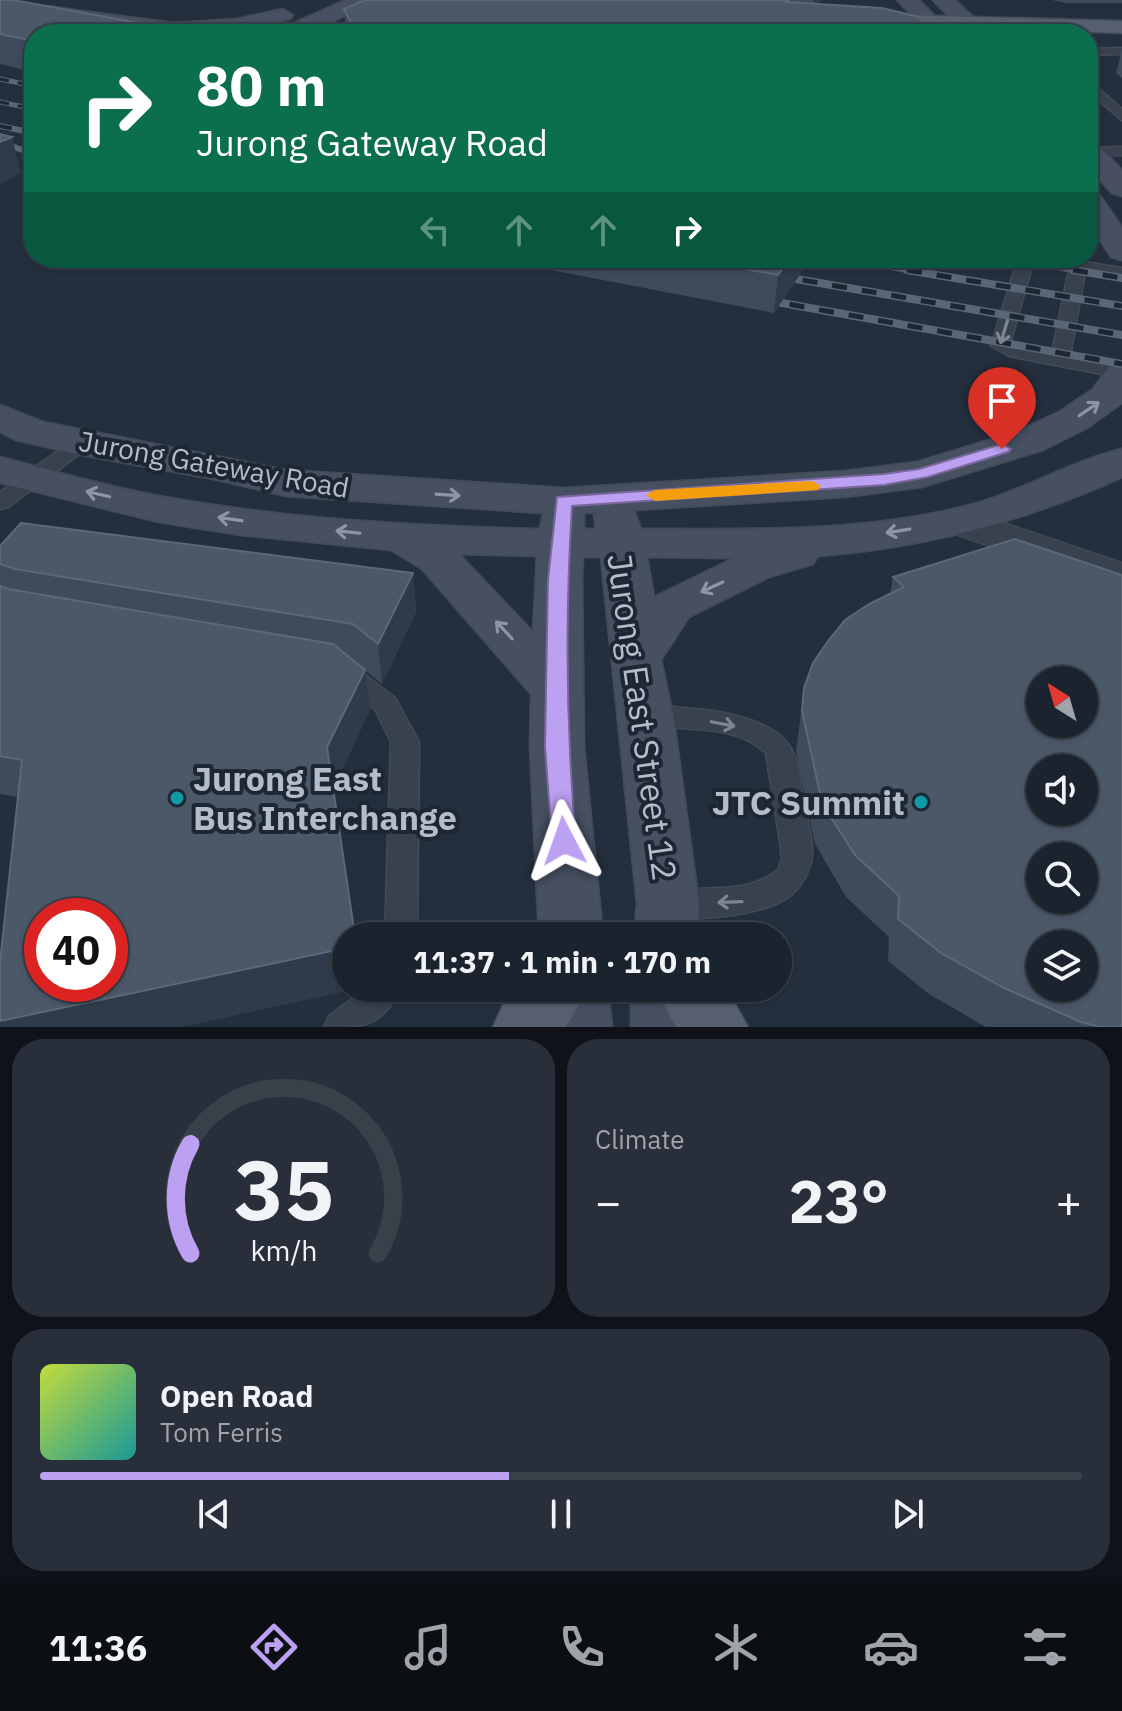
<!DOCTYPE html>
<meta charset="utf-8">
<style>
body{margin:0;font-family:"IBM Plex Sans",sans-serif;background:#282f3a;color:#f1f3f6;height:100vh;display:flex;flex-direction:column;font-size:30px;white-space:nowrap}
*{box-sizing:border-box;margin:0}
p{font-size:26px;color:#a0a4aa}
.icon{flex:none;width:44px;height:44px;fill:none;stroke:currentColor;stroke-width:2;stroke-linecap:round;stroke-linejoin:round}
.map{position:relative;height:1027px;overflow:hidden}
.details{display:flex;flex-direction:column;gap:12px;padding:12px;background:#0f1319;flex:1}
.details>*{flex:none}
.hud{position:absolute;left:24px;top:24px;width:1074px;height:244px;border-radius:32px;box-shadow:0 2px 6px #0004,0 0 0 2px #39404a;background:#0b6e4f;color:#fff;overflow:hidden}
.needle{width:52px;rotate:323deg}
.controls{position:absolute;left:1026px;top:666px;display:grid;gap:16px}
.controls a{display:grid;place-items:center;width:72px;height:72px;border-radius:50%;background:#1b232e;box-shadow:0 2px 6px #0004,0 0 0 2px #39404a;font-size:40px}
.speed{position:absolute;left:24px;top:898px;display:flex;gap:16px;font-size:40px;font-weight:700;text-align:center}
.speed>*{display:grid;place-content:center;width:104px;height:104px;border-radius:50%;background:#1b232e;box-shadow:0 2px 6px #0004,0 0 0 2px #39404a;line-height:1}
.speed .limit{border:12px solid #d22;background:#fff;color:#111}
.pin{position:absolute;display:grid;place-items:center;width:68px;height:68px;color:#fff;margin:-82px -34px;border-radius:50% 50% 50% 0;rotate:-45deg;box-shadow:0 0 8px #0007}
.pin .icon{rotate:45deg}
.me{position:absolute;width:88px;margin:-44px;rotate:356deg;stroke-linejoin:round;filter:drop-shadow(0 0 6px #0008)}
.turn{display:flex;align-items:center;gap:28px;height:168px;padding:0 40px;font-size:36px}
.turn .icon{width:104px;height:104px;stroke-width:2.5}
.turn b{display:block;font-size:56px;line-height:68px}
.lanes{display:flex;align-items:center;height:76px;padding:0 40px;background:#0003;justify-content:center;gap:40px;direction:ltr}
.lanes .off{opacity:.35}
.big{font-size:60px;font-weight:700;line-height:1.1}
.details .tile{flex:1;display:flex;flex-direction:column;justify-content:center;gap:12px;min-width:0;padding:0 28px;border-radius:32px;background:#282f3a}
.details .dial{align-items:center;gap:0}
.dial svg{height:208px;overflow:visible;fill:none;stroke:#39404a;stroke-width:7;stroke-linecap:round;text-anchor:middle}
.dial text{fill:#f1f3f6;stroke:none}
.song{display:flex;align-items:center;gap:24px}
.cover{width:96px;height:96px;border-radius:12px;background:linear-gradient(135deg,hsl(70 70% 55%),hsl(180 70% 35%))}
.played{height:8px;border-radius:4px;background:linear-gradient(90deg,#bca0f2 45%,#39404a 45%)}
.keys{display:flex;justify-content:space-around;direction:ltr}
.heat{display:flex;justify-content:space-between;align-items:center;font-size:44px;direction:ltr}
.details .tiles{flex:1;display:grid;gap:12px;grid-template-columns:1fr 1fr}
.tile:last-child{grid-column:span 2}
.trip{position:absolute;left:332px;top:922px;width:460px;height:80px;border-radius:40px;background:#1b232e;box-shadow:0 2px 6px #0004,0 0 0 2px #39404a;font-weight:700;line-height:80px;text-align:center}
.tab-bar{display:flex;height:128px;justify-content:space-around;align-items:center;background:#0b0e12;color:#a0a4aa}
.tab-bar .icon{width:56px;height:56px}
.tab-bar .current{color:#bca0f2}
.tab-bar b{font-size:36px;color:#f1f3f6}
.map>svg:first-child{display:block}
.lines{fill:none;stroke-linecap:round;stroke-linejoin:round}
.lane-casing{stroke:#414a57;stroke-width:3}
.street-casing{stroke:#414a57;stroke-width:3}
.secondary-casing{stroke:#414a57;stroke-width:3}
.primary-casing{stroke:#414a57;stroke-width:3}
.lane{fill:#38414e;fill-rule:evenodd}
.street{fill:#38414e;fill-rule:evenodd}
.secondary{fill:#465061;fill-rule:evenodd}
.primary{fill:#56606e;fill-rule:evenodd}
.rail-far2-casing{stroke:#5a6575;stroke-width:5}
.rail-far1-casing{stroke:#5a6575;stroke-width:6}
.rail-casing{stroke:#5a6575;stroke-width:8}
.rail-far2{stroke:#1d2633;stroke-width:3;stroke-dasharray:9;stroke-linecap:butt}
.rail-far1{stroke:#1d2633;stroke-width:4;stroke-dasharray:12;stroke-linecap:butt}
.rail{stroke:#1d2633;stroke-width:5;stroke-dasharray:15;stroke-linecap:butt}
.wall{fill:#3f4b5c}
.shaded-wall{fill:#2f3b4b}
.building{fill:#4b5868;stroke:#5c6777;stroke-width:2;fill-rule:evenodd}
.oneway{stroke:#7c8592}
.oneway2{stroke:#8e96a5}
.route{fill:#bca0f2;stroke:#7a689d;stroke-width:2}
.slow{fill:#f59e0b}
.culture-dot{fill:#0f9aa8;stroke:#1d2633;stroke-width:3}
.labels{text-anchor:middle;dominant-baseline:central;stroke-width:8;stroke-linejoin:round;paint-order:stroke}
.street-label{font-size:28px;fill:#b4bcc9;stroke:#1d2633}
.near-street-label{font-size:34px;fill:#b4bcc9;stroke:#1d2633}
.near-poi-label{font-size:34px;font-weight:bold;fill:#b4bcc9;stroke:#1d2633;text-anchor:start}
</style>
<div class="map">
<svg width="1122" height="1027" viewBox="0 0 1122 1027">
<rect width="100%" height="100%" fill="#242f3e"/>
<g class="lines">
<defs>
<path id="lane" d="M1122 48V54L1088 55V49Z
M1088 80 1122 109V120L1088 91Z
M1122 147V155L1088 156V148Z
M1018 258H1061L1122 268V278L1085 272 1070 357 1122 366V378L1009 356 991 346ZM1033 263 1069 269 1052 353 1010 344Z
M82 437 89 439 92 443 89 447 8 507 0 509V492L75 439Z
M346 664 355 667 395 698 419 742 417 936H385L391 742 376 711 333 673 337 667Z
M646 705C689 709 740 708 777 733 797 746 799 772 802 793 805 814 817 846 810 866 806 878 799 889 790 896 762 916 689 924 658 913L653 904 658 895C698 881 741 899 778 870L782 859 780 842 766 753C731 720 679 734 637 722L633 715 637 708Z
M367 988H401C381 1027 366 1027 324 1027L329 1016Z"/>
<path id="street" d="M959 508 1122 563V592L944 530 938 521 944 512Z"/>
<path id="secondary" d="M0 0 173 23 237 19 283 9 293 15 290 19 219 34H162L0 11Z
M346 0H373L370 4 306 34H277L280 29Z
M897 0H919L953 34H930Z
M933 0H955L991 34H967Z
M1088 143 1098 145 1122 170V196L1112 193 1088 167Z
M1088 190 1098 193 1122 227V260L1111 257 1088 222Z
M1122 364V403L1087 428 1043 450 922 487 845 497 634 510 641 529C753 529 864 533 974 504 1025 490 1071 461 1122 449V477C1026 521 924 548 818 556L813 564 769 577 689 617 661 660 673 715 699 904 698 936H634L637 904 601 557H583L582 580 584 747 603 936H539L530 747 531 694 422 569 391 550 241 535 159 522 0 483V457C53 471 105 486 159 496 285 519 412 526 540 529L543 513 286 496 214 479 82 455 16 440 0 432V405L43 422 286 470 564 488 845 471 917 462 1015 432 1059 412 1093 389 1109 367ZM597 512 594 516 596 529H584V513ZM459 554 537 556 533 632ZM647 557 734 558 654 597Z
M542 988H608L612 1027H544Z
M631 988H697L699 1027H631Z"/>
<path id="primary" d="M865 14 1122 21V33L858 24 855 20 858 16Z
M516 988H588L566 1027H493L503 1005Z
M655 988H726L748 1027H676Z"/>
</defs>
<!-- lane casing -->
<use href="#lane" class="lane-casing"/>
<!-- street casing -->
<use href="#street" class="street-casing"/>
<!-- secondary casing -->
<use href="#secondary" class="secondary-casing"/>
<!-- primary casing -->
<use href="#primary" class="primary-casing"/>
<!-- lane -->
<use href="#lane" class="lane"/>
<!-- street -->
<use href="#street" class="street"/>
<!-- secondary -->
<use href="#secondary" class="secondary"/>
<!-- primary -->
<use href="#primary" class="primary"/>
<defs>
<path id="rail-far2" d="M0 79 34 86
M0 102 34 109"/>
<path id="rail-far1" d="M0 126 34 133
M0 142 34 154
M838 258 919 272
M1004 258 1085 272"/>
<path id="rail" d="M907 270 1122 306
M1073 270 1122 278
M773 275 1122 335
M760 299 1122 364"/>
</defs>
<!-- rail-far2 casing -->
<use href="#rail-far2" class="rail-far2-casing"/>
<!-- rail-far1 casing -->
<use href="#rail-far1" class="rail-far1-casing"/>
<!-- rail casing -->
<use href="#rail" class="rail-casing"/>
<!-- rail-far2 -->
<use href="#rail-far2" class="rail-far2"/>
<!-- rail-far1 -->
<use href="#rail-far1" class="rail-far1"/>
<!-- rail -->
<use href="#rail" class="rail"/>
</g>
<!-- wall -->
<path class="wall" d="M0 0 34 34V72L0 64Z
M365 0H822L816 4 931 34H346L344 9Z
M1052 0H1122V3H1066Z
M1122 50V78L1116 73Z
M488 258H811L774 313Z
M1015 539 1122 1027H986L929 994 888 961 889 937 846 897 815 844 796 752 804 688 890 594 893 577Z
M0 546 413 573 416 612 382 684 365 670 370 710 18 797 0 794Z"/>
<!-- shaded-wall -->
<path class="shaded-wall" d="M814 0H822L813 7Z
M12 137 21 173 0 184V142Z
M790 258H811L774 313 778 275Z
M413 573 416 612 382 684 378 644Z
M365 670 370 710 334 788 327 747Z
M346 948V988H361L182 1027H0V1021Z"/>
<!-- building -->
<path class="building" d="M0 0H13L199 34H34V41L0 34Z
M365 0H789L786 2 882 8 919 17 931 34H350L355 31 344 9Z
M0 134 12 137 0 142Z
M684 258H790L778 275Z
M21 523 413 573 378 644 353 624 15 569 0 564V546Z
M1015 539 1122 575V1027H1101L1081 1022 1004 988 941 953 898 919 899 896 855 855 822 803 802 711 804 688 813 663 828 641 845 620 869 604 904 587 893 577ZM1040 680H1084V724H1040ZM1040 768H1084V812H1040ZM1040 856H1084V900H1040ZM1040 944H1084V988H1040Z
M0 586 8 589 333 644 365 670 327 747 355 936H346V948L0 1021V962L22 760 0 756ZM42 916H110V984H42Z"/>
<!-- one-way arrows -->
<defs><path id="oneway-shaft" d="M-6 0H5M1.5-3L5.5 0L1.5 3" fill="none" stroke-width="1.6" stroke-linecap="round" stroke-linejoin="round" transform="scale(2)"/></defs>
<g class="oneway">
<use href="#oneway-shaft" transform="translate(1004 332) rotate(107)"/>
<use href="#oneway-shaft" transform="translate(723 724) rotate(11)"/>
<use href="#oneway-shaft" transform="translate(730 902) rotate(178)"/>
</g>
<g class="oneway2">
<use href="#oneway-shaft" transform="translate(1089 409) rotate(-34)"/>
<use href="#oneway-shaft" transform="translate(98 494) rotate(-167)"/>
<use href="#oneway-shaft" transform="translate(448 495) rotate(4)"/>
<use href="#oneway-shaft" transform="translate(230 519) rotate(-172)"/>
<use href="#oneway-shaft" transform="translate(898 531) rotate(171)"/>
<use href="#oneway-shaft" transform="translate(348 532) rotate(-174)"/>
<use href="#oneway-shaft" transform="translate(712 587) rotate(155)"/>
<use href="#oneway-shaft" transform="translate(504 630) rotate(-133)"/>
</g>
<!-- route -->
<path class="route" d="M1002 444 1011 449 1008 452 928 477 884 485 572 506C565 618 566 729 576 841L573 848 564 851 555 848 552 841 545 747 546 688 548 580 557 497 884 474 919 469Z"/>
<!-- slow -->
<path class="slow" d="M812 481 821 486 818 490 655 501 646 495 655 490Z"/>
<!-- markers -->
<g class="culture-dot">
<circle cx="177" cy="798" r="8"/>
<circle cx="921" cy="802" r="8"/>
</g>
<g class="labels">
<!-- street labels -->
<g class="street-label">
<text transform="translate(214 464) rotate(10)">Jurong Gateway Road</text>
</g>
<!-- near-street labels -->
<g class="near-street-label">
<text transform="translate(643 717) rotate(82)">Jurong East Street 12</text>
</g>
<!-- near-poi labels -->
<g class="near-poi-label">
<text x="193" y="778">Jurong East<tspan x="193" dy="39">Bus Interchange</tspan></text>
<text x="905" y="802" text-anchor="end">JTC Summit</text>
</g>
</g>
</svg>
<div class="controls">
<a><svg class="needle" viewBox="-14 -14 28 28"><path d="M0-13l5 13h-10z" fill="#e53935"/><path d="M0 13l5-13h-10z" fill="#a0a4aa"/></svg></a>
<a><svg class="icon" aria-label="sound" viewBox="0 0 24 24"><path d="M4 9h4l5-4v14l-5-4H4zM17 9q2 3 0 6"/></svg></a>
<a><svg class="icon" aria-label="search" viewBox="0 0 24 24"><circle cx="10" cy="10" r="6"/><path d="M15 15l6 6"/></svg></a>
<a><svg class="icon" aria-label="layers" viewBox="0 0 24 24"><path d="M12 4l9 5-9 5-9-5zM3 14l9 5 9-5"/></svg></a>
</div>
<div class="speed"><div class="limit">40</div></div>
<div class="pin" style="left:1002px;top:449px;background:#d93025"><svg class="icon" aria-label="arrive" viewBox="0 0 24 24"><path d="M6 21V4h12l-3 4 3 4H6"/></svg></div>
<svg class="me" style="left:564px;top:841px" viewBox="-20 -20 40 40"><path d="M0-17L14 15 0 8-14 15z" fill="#bca0f2" stroke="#fff" stroke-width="4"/></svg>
<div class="trip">11:37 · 1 min · 170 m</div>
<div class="hud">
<div class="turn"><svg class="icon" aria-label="right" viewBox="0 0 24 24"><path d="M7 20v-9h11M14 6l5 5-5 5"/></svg><div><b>80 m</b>Jurong Gateway Road</div></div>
<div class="lanes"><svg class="icon off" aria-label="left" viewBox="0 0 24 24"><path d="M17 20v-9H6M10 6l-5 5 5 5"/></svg><svg class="icon off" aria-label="ahead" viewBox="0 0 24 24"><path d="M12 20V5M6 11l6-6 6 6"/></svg><svg class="icon off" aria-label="ahead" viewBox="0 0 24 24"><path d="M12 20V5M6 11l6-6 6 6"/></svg><svg class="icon" aria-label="right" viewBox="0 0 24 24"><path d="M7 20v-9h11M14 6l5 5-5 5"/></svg></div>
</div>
</div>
<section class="details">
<div class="tiles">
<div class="tile dial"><svg viewBox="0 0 100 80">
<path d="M14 69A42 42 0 1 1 86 69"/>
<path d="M14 69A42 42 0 0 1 14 27" stroke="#bca0f2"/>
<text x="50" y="56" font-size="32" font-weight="700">35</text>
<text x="50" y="72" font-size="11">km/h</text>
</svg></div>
<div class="tile"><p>Climate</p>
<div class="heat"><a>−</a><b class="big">23°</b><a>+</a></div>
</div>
<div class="tile">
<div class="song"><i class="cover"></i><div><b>Open Road</b><p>Tom Ferris</p></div></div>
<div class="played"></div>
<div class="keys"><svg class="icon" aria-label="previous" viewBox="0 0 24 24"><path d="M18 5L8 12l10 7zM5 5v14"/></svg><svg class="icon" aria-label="pause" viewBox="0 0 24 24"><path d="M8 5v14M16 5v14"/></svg><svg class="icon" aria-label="next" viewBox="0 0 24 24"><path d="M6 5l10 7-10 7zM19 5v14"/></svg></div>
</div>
</div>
</section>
<nav class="tab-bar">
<b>11:36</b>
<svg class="icon current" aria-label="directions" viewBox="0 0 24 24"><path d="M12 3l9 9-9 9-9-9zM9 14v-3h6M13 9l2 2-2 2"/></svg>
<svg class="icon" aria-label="music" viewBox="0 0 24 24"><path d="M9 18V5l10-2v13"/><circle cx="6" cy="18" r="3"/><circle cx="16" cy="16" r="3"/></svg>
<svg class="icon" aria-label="phone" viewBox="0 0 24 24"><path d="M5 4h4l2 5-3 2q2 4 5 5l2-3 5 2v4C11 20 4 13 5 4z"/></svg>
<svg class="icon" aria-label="climate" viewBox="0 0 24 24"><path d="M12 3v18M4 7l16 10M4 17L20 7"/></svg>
<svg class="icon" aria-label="car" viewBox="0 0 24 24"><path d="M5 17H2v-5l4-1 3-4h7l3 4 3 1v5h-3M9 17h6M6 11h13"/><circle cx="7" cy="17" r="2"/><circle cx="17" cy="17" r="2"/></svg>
<svg class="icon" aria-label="filters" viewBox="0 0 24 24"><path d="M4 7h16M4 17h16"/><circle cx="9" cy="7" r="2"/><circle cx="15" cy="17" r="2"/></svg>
</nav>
